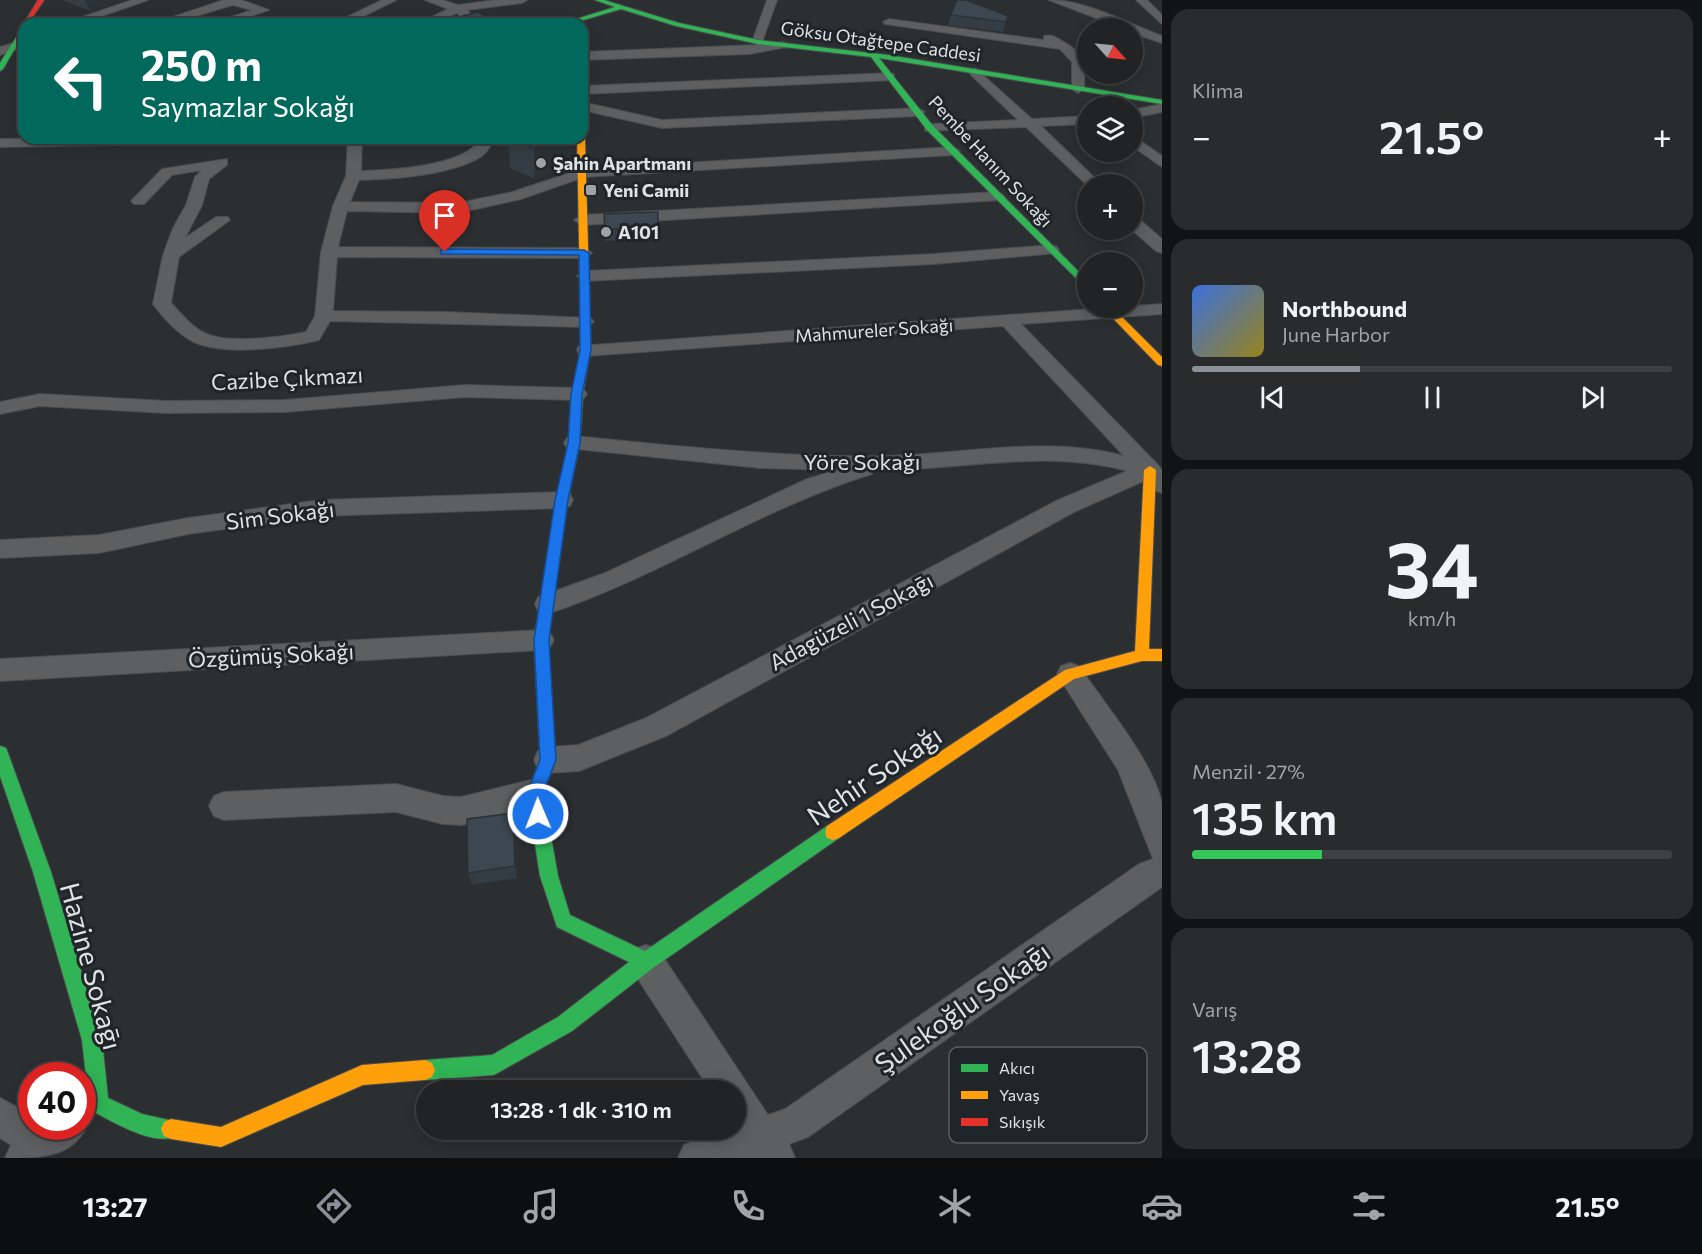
<!DOCTYPE html>
<html lang="tr">
<meta charset="utf-8">
<style>
body{margin:0;font-family:Commissioner,sans-serif;background:#292b2d;color:#f1f3f6;height:100vh;display:flex;flex-direction:column;font-size:22px;white-space:nowrap}
*{box-sizing:border-box;margin:0}
p{font-size:20px;color:#a2a4a7}
.icon{flex:none;width:33px;height:33px;fill:none;stroke:currentColor;stroke-width:2;stroke-linecap:round;stroke-linejoin:round}
.map{position:relative;flex:1;overflow:hidden}
.side{display:flex;flex-direction:column;gap:9px;padding:9px;background:#121314;width:540px}
.side>*{flex:none}
.guide{position:absolute;left:18px;top:18px;width:570px;height:126px;border-radius:18px;box-shadow:0 3px 15px #0003,0 0 0 2px #3e4042;background:#00695c;color:#fff;overflow:hidden}
.needle{width:39px;rotate:117deg}
.tools{position:absolute;left:1077px;top:18px;display:grid;gap:12px}
.tools a{display:grid;place-items:center;width:66px;height:66px;border-radius:50%;background:#212325;box-shadow:0 3px 15px #0003,0 0 0 2px #3e4042;font-size:30px}
.speed{position:absolute;left:18px;top:1062px;display:flex;gap:12px;font-size:30px;font-weight:700;text-align:center}
.speed>*{display:grid;place-content:center;width:78px;height:78px;border-radius:50%;background:#212325;box-shadow:0 3px 15px #0003,0 0 0 2px #3e4042;line-height:1}
.speed .limit{border:9px solid #d22;background:#fff;color:#111}
.pin{position:absolute;display:grid;place-items:center;width:51px;height:51px;color:#fff;margin:-62px -26px;border-radius:50% 50% 50% 0;rotate:-45deg;box-shadow:0 0 6px #0007}
.pin .icon{rotate:45deg}
.me{position:absolute;width:66px;margin:-33px;rotate:359deg;stroke-linejoin:round;filter:drop-shadow(0 0 4px #0008)}
.turn{display:flex;align-items:center;gap:21px;height:126px;padding:0 24px;font-size:27px}
.turn .icon{width:78px;height:78px;stroke-width:2.5}
.turn b{display:block;font-size:42px;line-height:51px}
.big{font-size:45px;font-weight:600;line-height:1.1}
.side .tile{flex:1;display:flex;flex-direction:column;justify-content:center;gap:9px;min-width:0;padding:0 21px;border-radius:18px;background:#292b2d}
.side .dial{align-items:center;gap:0}
.dial b{font-size:78px;line-height:1}
.song{display:flex;align-items:center;gap:18px}
.cover{width:72px;height:72px;border-radius:9px;background:linear-gradient(135deg,hsl(220 70% 55%),hsl(50 70% 35%))}
.played{height:6px;border-radius:3px;background:linear-gradient(90deg,#8c9099 35%,#3e4042 35%)}
.keys{display:flex;justify-content:space-around;direction:ltr}
.heat{display:flex;justify-content:space-between;align-items:center;font-size:33px;direction:ltr}
.charge{height:9px;border-radius:4px;background:linear-gradient(90deg,#34c759 27%,#3e4042 0)}
.trip{position:absolute;left:416px;top:1080px;width:330px;height:60px;border-radius:30px;background:#212325;box-shadow:0 3px 15px #0003,0 0 0 2px #3e4042;font-weight:600;line-height:60px;text-align:center}
.tab-bar{display:flex;height:96px;justify-content:space-around;align-items:center;background:#0d0e0f;color:#a2a4a7}
.tab-bar .icon{width:42px;height:42px}
.tab-bar .active{color:#8c9099}
.tab-bar b{font-size:27px;color:#f1f3f6}
main{display:flex;flex:1;min-height:0}
.map>svg:first-child{display:block}
.lines{fill:none;stroke-linecap:round;stroke-linejoin:round}
.lane-casing{stroke:#4a4c4e;stroke-width:2}
.street-casing{stroke:#4a4c4e;stroke-width:2}
.fast-casing{stroke:#4a4c4e;stroke-width:2}
.slow-casing{stroke:#4a4c4e;stroke-width:2}
.jam-casing{stroke:#4a4c4e;stroke-width:2}
.lane{fill:#5d5f61;fill-rule:evenodd}
.street{fill:#5d5f61;fill-rule:evenodd}
.fast{fill:#30b455;fill-rule:evenodd}
.slow{fill:#ff9f0a;fill-rule:evenodd}
.jam{fill:#e5322d;fill-rule:evenodd}
.wall{fill:#343d44}
.shaded-wall{fill:#2a3237}
.building{fill:#3c474f;stroke:#2a3237;stroke-width:1.5}
.route{fill:#1a73e8;stroke:#114b97;stroke-width:1.5}
.poi-dot{fill:#a0a3a6;stroke:#202529;stroke-width:2}
.labels{text-anchor:middle;dominant-baseline:central;stroke-width:6;stroke-linejoin:round;paint-order:stroke}
.far-street-label{font-size:18px;fill:#dfe2e5;stroke:#202529}
.far-poi-label{font-size:18px;font-weight:bold;fill:#dfe2e5;stroke:#202529;text-anchor:start}
.street-label{font-size:22px;fill:#dfe2e5;stroke:#202529}
.near-street-label{font-size:27px;fill:#dfe2e5;stroke:#202529}
.key{fill:#202529;stroke:#595e61;stroke-width:1.5}
.key-label{font-size:16px;fill:#dfe2e5}
</style>
<main>
<div class="map">
<svg width="1162" height="1158" viewBox="0 0 1162 1158">
<rect width="100%" height="100%" fill="#2c2f31"/>
<g class="lines">
<defs>
<path id="lane" d="M1119 74H1131L1133 75 1130 77Z"/>
<path id="street" d="M132 0H148L79 24H62Z
M224 0H241L269 10 228 24H210L252 10 233 5 169 24H151Z
M382 0H396L348 24H333Z
M425 0H442L458 5 496 0H527L522 3 467 10 482 24H469L457 13 433 24H418L448 9Z
M767 0H777L761 45 783 42 789 45 787 47 749 54 582 60V52L757 45 752 42Z
M1049 0C1086 0 1127 23 1162 36V43L1132 33V28H1122Z
M1136 0H1147L1162 15V24Z
M889 19 1044 40V36C1051 34 1056 37 1062 41 1084 52 1085 66 1084 89L1078 93 1072 89V62L1060 49 885 24 883 22Z
M24 40V47L0 55V47Z
M975 68 1032 119 1088 116V124L1041 126 1101 184 1088 186 1026 127 925 131V125L930 124 1018 120 971 75 969 72Z
M890 73 894 74V80L582 94V86Z
M582 102 662 120 918 108 925 112 918 116 662 128 582 110Z
M1162 104V112L1132 118V110Z
M1132 135 1162 156V167L1132 146Z
M110 138 116 142 114 145 0 147V139Z
M348 138H362L361 171C391 170 466 167 481 138H495C491 146 486 155 477 159 447 175 393 179 359 180L350 202 458 203 512 192 582 169 953 147 960 151 953 155 584 177 521 199 458 213 347 211 338 247 584 248 592 253 584 258 337 257 333 311 446 312 591 318 594 322 585 327 330 321 319 340C287 348 225 356 194 342 179 335 163 318 153 304L163 255 173 228 186 205 195 177 202 170 172 175 144 204H134L131 201 134 198 162 169 227 159V165L209 179 202 205 185 238 216 217H228L230 220 179 257 171 303C182 314 192 328 207 334 229 344 282 337 306 332L315 316 321 252 333 206 346 176Z
M997 192 1002 194 1005 197 1002 200 582 225 574 220 582 215Z
M1132 216 1138 218 1162 239V253L1156 251 1132 230Z
M1051 245 1057 247 1059 250 1057 253 934 264 585 281 577 276 585 271 934 254Z
M1162 304V314L1021 324 1158 465 1162 470V493L1154 490 1146 480 1074 512 666 736 579 771 548 773 538 769 534 760 538 751 548 747 578 745 646 718 1058 500 1127 471C1045 448 958 471 874 470L872 474C759 509 659 577 547 614L538 611 535 604 538 597 605 573 807 479 837 470 760 468 567 448 564 443 567 438 574 436C678 446 783 458 888 456 965 454 1048 435 1124 456L1003 326 586 356 579 354 577 350 579 346Z
M465 385 577 388 584 390 587 394 584 398 577 400 465 397 285 412 166 413 40 406 0 414V402L40 394 166 401 285 400Z
M562 492 570 494 573 500 570 506 562 508 321 516 188 534 99 553 0 558V540L99 535 188 518 321 500Z
M541 630 550 633 554 640 550 647 541 650 0 681V659Z
M1070 663 1079 666C1104 703 1154 762 1162 804 1162 828 1162 862 1162 887L808 1137 789 1144 795 1158H678L684 1145 726 1130H735V1090H710L634 973 630 961 634 949 646 945 658 949 768 1115 785 1109 1139 864 1153 859 1118 770 1057 674 1061 666Z
M535 779 545 783 549 793 545 803 493 819 461 825 443 824 396 812 224 820 214 816 209 806 214 796 224 792 396 784 443 796 461 797Z
M0 1098 32 1115V1126H82V1114L87 1126C72 1158 40 1158 5 1158L11 1145 0 1138Z"/>
<path id="fast" d="M595 0H604L679 23 758 40 888 55 1162 100V104L879 58 933 126 1088 281V290L927 130 871 57 758 44 676 26 621 9 570 24H560L615 7Z
M24 25V33L3 69 0 71V63Z
M582 366 587 369 583 394 580 443 568 500 548 640 556 760 543 793 558 876 570 915 645 951 827 826 833 824 839 826 841 832 839 838 653 968 572 1031 494 1075 425 1080 418 1077 415 1070 418 1063 425 1060 492 1055 558 1017 629 962 557 927 540 876 527 793 540 760 534 640 556 500 568 443 571 394 577 369Z
M0 746 6 748 8 753 51 872 102 1040 108 1098 142 1114 178 1122 181 1129 178 1136C153 1147 114 1122 92 1111L89 1104 82 1040 33 872 0 776Z"/>
<path id="slow" d="M582 136 585 138 591 350 587 369 582 372 577 369 581 350 577 138H582Z
M1103 308H1113L1162 357V366L1158 365Z
M1150 466 1156 470 1149 649H1162V661H1142L1074 679 839 838 833 840 827 838 825 832 827 826 1065 670 1135 651 1144 470Z
M425 1060 432 1063 435 1070 432 1077 425 1080 363 1085 221 1147 171 1139 164 1136 161 1129 164 1122 171 1119 221 1127 362 1065Z"/>
<path id="jam" d="M38 0H44L28 24 23 25Z"/>
</defs>
<!-- lane casing -->
<use href="#lane" class="lane-casing"/>
<!-- street casing -->
<use href="#street" class="street-casing"/>
<!-- fast casing -->
<use href="#fast" class="fast-casing"/>
<!-- slow casing -->
<use href="#slow" class="slow-casing"/>
<!-- jam casing -->
<use href="#jam" class="jam-casing"/>
<!-- lane -->
<use href="#lane" class="lane"/>
<!-- street -->
<use href="#street" class="street"/>
<!-- fast -->
<use href="#fast" class="fast"/>
<!-- slow -->
<use href="#slow" class="slow"/>
<!-- jam -->
<use href="#jam" class="jam"/>
</g>
<!-- wall -->
<path class="wall" d="M63 0H126L90 11Z
M951 15 1006 22 1003 32 948 25Z
M508 138H570V156L565 160V164L535 179 510 168Z
M604 214 658 229 657 240 605 241Z
M513 813 515 827 517 878 472 885 468 873Z"/>
<!-- shaded-wall -->
<path class="shaded-wall" d="M85 0H126L90 11Z
M554 138H570V156L565 160V164L535 179 534 148Z
M513 813 515 827 517 878 515 866Z"/>
<!-- building -->
<path class="building" d="M957 0H966L1008 16 1006 22 951 15Z
M478 12 497 24H454L447 20Z
M511 138H554L534 148Z
M658 212V229H605L604 214Z
M513 813 515 866 468 873 467 819Z"/>
<!-- route -->
<path class="route" d="M445 249 584 250 589 253 591 350 582 394 580 443 568 500 549 640 556 760 543 793 547 814 544 819 538 822 532 819 527 793 540 760 534 640 555 500 568 443 571 394 580 350 579 255 441 254V250Z"/>
<!-- markers -->
<g class="poi-dot">
<circle cx="541" cy="163" r="6"/>
<rect x="585" y="184" width="12" height="12" rx="3"/>
<circle cx="606" cy="232" r="6"/>
</g>
<g class="labels">
<!-- far-street labels -->
<g class="far-street-label">
<text transform="translate(881 41) rotate(8)">Göksu Otağtepe Caddesi</text>
<text transform="translate(991 161) rotate(47)">Pembe Hanım Sokağı</text>
<text transform="translate(874 330) rotate(-4)">Mahmureler Sokağı</text>
</g>
<!-- far-poi labels -->
<g class="far-poi-label">
<text x="553" y="163">Şahin Apartmanı</text>
<text x="603" y="190">Yeni Camii</text>
<text x="618" y="232">A101</text>
</g>
<!-- street labels -->
<g class="street-label">
<text transform="translate(287 378) rotate(-3)">Cazibe Çıkmazı</text>
<text x="862" y="461">Yöre Sokağı</text>
<text transform="translate(280 515) rotate(-7)">Sim Sokağı</text>
<text transform="translate(851 621) rotate(-28)">Adagüzeli 1 Sokaḡı</text>
<text transform="translate(271 655) rotate(-3)">Özgümüş Sokağı</text>
</g>
<!-- near-street labels -->
<g class="near-street-label">
<text transform="translate(874 775) rotate(-34)">Nehir Sokağı</text>
<text transform="translate(92 966) rotate(75)">Hazine Sokaḡı</text>
<text transform="translate(962 1007) rotate(-35)">Şulekoğlu Sokaḡı</text>
</g>
</g>
<!-- legend -->
<rect x="949" y="1047" width="198" height="96" rx="9" class="key"/>
<rect x="961" y="1064" width="27" height="8" fill="#30b455"/>
<rect x="961" y="1091" width="27" height="8" fill="#ff9f0a"/>
<rect x="961" y="1118" width="27" height="8" fill="#e5322d"/>
<g class="key-label">
<text x="999" y="1074">Akıcı</text>
<text x="999" y="1101">Yavaş</text>
<text x="999" y="1128">Sıkışık</text>
</g>
</svg>
<div class="tools">
<a><svg class="needle" viewBox="-14 -14 28 28"><path d="M0-13l5 13h-10z" fill="#e53935"/><path d="M0 13l5-13h-10z" fill="#a2a4a7"/></svg></a>
<a><svg class="icon" aria-label="layers" viewBox="0 0 24 24"><path d="M12 4l9 5-9 5-9-5zM3 14l9 5 9-5"/></svg></a>
<a>+</a>
<a>−</a>
</div>
<div class="speed"><div class="limit">40</div></div>
<div class="pin" style="left:445px;top:252px;background:#d93025"><svg class="icon" aria-label="arrive" viewBox="0 0 24 24"><path d="M6 21V4h12l-3 4 3 4H6"/></svg></div>
<svg class="me" style="left:538px;top:814px" viewBox="-20 -20 40 40"><circle r="17" fill="#1a73e8" stroke="#fff" stroke-width="3"/><path d="M0-11L8 9 0 5-8 9z" fill="#fff"/></svg>
<div class="trip">13:28 · 1 dk · 310 m</div>
<div class="guide">
<div class="turn"><svg class="icon" aria-label="left" viewBox="0 0 24 24"><path d="M17 20v-9H6M10 6l-5 5 5 5"/></svg><div><b>250 m</b>Saymazlar Sokağı</div></div>
</div>
</div>
<section class="side">
<div class="tile"><p>Klima</p>
<div class="heat"><a>−</a><b class="big">21.5°</b><a>+</a></div>
</div>
<div class="tile">
<div class="song"><i class="cover"></i><div><b>Northbound</b><p>June Harbor</p></div></div>
<div class="played"></div>
<div class="keys"><svg class="icon" aria-label="previous" viewBox="0 0 24 24"><path d="M18 5L8 12l10 7zM5 5v14"/></svg><svg class="icon" aria-label="pause" viewBox="0 0 24 24"><path d="M8 5v14M16 5v14"/></svg><svg class="icon" aria-label="next" viewBox="0 0 24 24"><path d="M6 5l10 7-10 7zM19 5v14"/></svg></div>
</div>
<div class="tile dial"><b>34</b><p>km/h</p></div>
<div class="tile"><p>Menzil · 27%</p><b class="big">135 km</b><div class="charge"></div></div>
<div class="tile"><p>Varış</p><b class="big">13:28</b></div>
</section>
</main>
<nav class="tab-bar">
<b>13:27</b>
<svg class="icon active" aria-label="directions" viewBox="0 0 24 24"><path d="M12 3l9 9-9 9-9-9zM9 14v-3h6M13 9l2 2-2 2"/></svg>
<svg class="icon" aria-label="music" viewBox="0 0 24 24"><path d="M9 18V5l10-2v13"/><circle cx="6" cy="18" r="3"/><circle cx="16" cy="16" r="3"/></svg>
<svg class="icon" aria-label="phone" viewBox="0 0 24 24"><path d="M5 4h4l2 5-3 2q2 4 5 5l2-3 5 2v4C11 20 4 13 5 4z"/></svg>
<svg class="icon" aria-label="climate" viewBox="0 0 24 24"><path d="M12 3v18M4 7l16 10M4 17L20 7"/></svg>
<svg class="icon" aria-label="car" viewBox="0 0 24 24"><path d="M5 17H2v-5l4-1 3-4h7l3 4 3 1v5h-3M9 17h6M6 11h13"/><circle cx="7" cy="17" r="2"/><circle cx="17" cy="17" r="2"/></svg>
<svg class="icon" aria-label="filters" viewBox="0 0 24 24"><path d="M4 7h16M4 17h16"/><circle cx="9" cy="7" r="2"/><circle cx="15" cy="17" r="2"/></svg>
<b>21.5°</b>
</nav>
